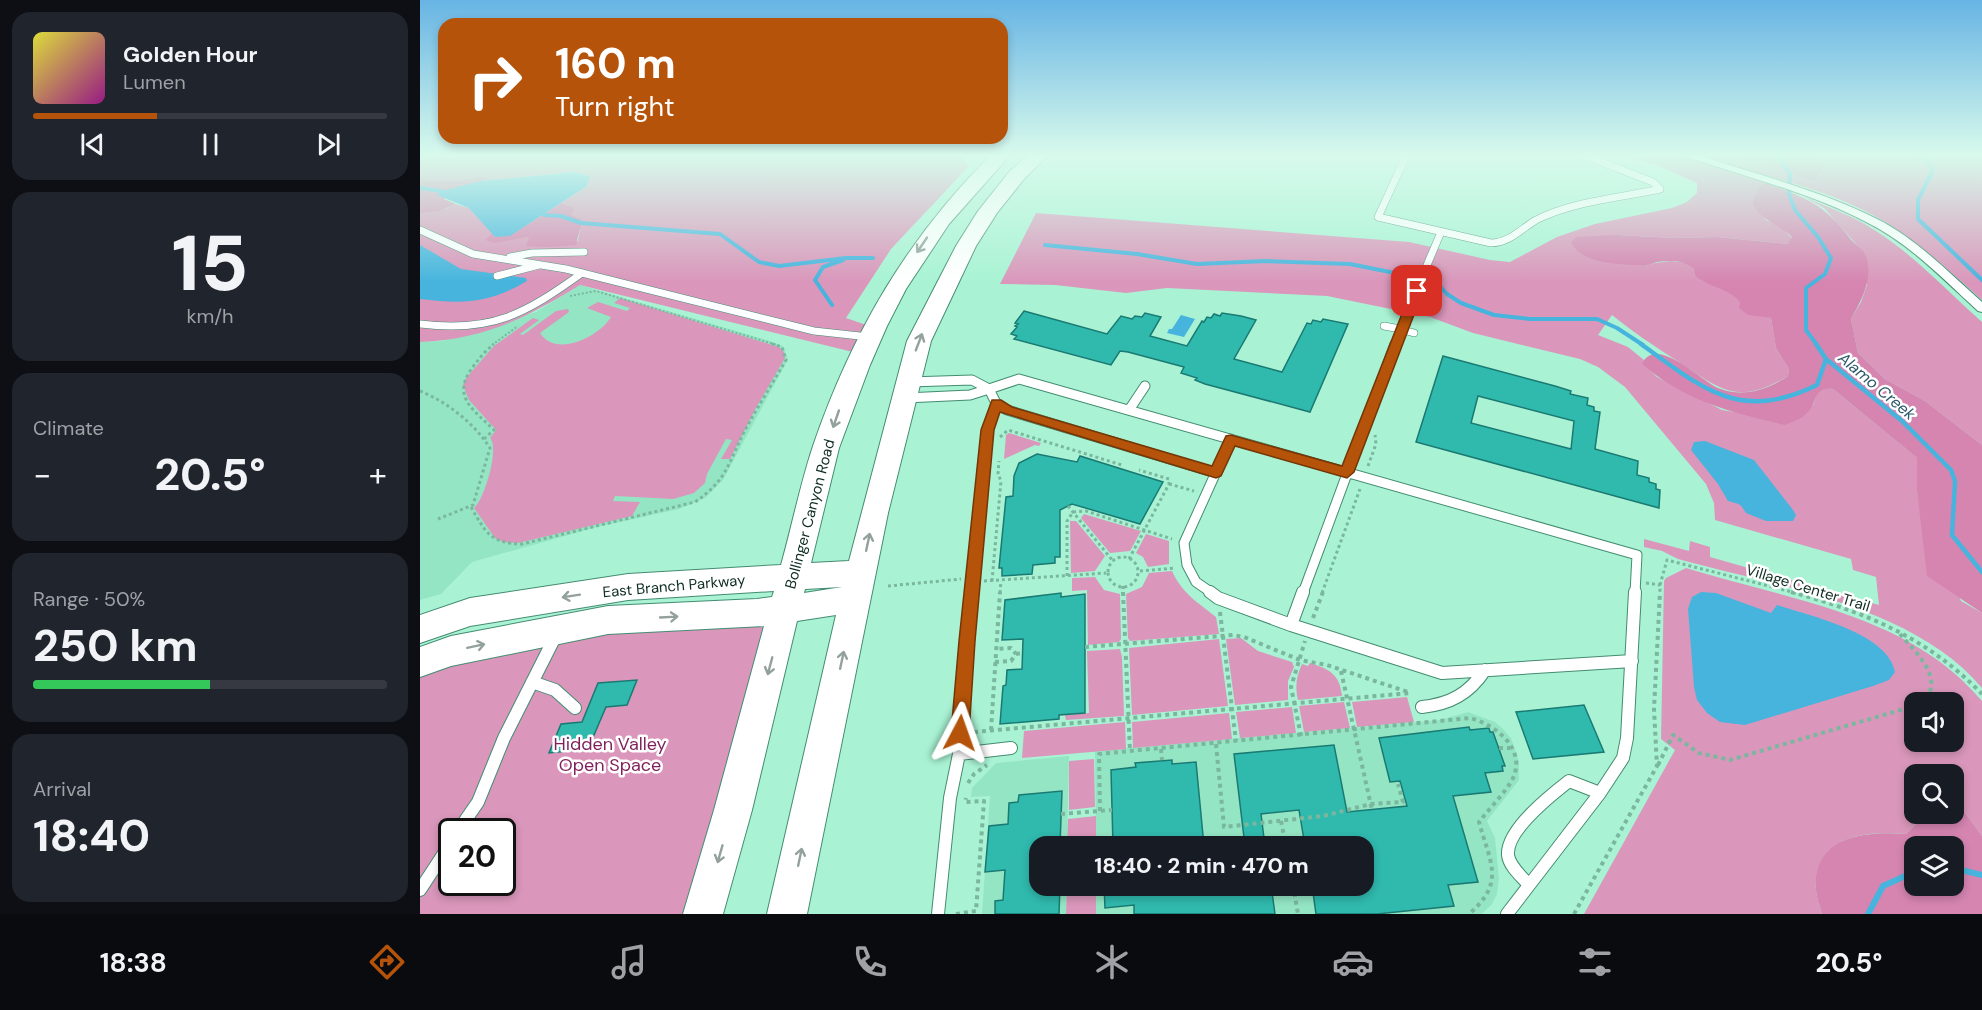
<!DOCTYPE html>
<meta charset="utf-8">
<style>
body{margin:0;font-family:"DM Sans",sans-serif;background:#20242c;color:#f1f3f6;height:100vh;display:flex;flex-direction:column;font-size:22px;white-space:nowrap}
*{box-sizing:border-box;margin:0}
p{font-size:20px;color:#9ea1a6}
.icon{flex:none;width:33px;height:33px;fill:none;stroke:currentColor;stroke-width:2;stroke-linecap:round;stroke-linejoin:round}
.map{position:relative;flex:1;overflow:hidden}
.details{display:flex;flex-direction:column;gap:12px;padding:12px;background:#0d0f14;width:420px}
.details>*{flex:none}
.banner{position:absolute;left:18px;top:18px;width:570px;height:126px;border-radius:18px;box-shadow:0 3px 9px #0003;background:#b45309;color:#fff;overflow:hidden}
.buttons{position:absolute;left:1484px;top:692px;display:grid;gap:12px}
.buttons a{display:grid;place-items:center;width:60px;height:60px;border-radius:12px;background:#171b24;box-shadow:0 3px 9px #0003;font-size:30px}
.speed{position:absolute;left:18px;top:818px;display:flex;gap:12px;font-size:30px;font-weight:700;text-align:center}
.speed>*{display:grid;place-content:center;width:78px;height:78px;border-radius:50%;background:#171b24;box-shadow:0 3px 9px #0003;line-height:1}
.speed .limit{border:3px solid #111;border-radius:9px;background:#fff;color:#111}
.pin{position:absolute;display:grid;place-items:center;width:51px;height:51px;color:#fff;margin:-26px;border-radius:12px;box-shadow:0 3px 9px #0006}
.me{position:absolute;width:66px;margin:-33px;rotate:4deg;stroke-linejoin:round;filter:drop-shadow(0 0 4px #0008)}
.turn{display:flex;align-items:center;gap:21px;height:126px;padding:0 18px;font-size:27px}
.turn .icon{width:78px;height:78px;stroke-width:2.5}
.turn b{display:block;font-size:42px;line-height:51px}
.big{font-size:45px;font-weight:700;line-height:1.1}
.details .tile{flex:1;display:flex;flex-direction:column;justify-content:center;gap:9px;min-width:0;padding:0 21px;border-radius:18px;background:#20242c}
.details .dial{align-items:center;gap:0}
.dial b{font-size:78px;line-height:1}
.song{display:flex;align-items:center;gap:18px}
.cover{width:72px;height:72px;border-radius:9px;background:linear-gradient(135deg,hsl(60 70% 55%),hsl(310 70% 35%))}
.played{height:6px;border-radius:3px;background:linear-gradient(90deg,#b45309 35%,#363941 35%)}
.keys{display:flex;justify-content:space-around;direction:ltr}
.heat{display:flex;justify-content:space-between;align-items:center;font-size:33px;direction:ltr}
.charge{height:9px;border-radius:4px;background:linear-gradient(90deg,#34c759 50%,#363941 0)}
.trip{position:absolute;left:609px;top:836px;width:345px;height:60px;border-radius:18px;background:#171b24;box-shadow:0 3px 9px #0003;font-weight:700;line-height:60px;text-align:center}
.dock{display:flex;height:96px;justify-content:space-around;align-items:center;background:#090b0e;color:#9ea1a6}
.dock .icon{width:42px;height:42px}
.dock .selected{color:#b45309}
.dock b{font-size:27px;color:#f1f3f6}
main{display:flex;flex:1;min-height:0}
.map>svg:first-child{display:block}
.built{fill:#94e5c4}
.green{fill:#da97bb;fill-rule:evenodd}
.forest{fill:#d685b1;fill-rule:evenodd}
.water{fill:#47b4dd}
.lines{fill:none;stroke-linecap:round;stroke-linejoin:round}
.stream-far2{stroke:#47b4dd;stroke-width:4}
.stream-far1{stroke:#47b4dd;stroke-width:4.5}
.stream{stroke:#47b4dd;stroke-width:6}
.building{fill:#30b9ad;stroke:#1a7a72;stroke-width:1.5;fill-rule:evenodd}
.service-far2-casing{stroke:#448c71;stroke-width:8}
.service-far1-casing{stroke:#448c71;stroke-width:11}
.service-casing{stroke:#448c71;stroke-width:14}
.pedestrian-casing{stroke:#448c71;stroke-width:2}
.secondary-casing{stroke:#448c71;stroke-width:2}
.path-far2{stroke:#7ab79e;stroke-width:2;stroke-dasharray:2 2;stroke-linecap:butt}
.path-far1{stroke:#7ab79e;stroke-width:3;stroke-dasharray:3 3;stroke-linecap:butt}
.path{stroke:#7ab79e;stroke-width:4;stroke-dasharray:4 4;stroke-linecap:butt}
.service-far2{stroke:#fff;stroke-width:7}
.service-far1{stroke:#fff;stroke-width:9}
.service{stroke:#fff;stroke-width:12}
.pedestrian{fill:#fff;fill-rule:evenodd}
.secondary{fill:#fff;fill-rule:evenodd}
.oneway{stroke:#93a19c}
.route{fill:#b45309;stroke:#753606;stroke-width:1.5}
.labels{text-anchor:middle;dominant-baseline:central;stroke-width:5;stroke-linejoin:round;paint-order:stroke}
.street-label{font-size:15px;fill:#0f2e22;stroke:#fff}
.water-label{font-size:16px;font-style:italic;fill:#2b586a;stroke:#fff}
.near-park-label{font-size:18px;fill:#7f1f5b;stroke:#fff}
</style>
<main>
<section class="details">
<div class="tile">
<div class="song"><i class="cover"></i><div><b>Golden Hour</b><p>Lumen</p></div></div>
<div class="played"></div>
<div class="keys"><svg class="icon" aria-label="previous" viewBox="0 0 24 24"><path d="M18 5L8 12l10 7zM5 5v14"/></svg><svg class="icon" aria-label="pause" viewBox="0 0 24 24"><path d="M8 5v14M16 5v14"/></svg><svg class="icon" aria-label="next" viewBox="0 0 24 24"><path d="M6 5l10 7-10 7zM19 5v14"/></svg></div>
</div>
<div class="tile dial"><b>15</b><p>km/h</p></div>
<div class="tile"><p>Climate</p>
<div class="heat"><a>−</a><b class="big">20.5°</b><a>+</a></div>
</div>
<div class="tile"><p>Range · 50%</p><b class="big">250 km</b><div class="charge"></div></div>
<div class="tile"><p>Arrival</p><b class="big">18:40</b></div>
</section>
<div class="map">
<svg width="1562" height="914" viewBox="0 0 1562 914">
<rect width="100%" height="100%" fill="#a9f3d4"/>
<!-- built -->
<path class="built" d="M160 285 350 341 363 346 368 359 303 480 285 498 259 509 177 527 52 562 21 594 0 600V342L23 341 116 312Z
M1048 712 1075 722 1082 728 1091 738 1099 761V780L1067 821 1075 838 1079 878 1077 894 1072 904 1062 914H676V885H944V846H676L675 751 1020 720Z
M649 756 647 846H620V885H647L646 914H562L570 796 551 797 552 788 576 763Z"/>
<!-- green -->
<path class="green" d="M0 154H549L544 161 549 166 471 249 426 318 455 328 441 354 160 285C106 318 65 339 0 342V202L25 209 36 204 158 241 160 228 151 215 152 206 141 203 167 186 169 176 154 172 72 180 61 176 36 181H0Z
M1195 154H1254L1346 183 1339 186 1332 203 1346 220 1362 228 1372 238 1368 244 1297 237 1253 238 1197 235 1192 262 1226 266 1235 263 1251 261 1267 263 1273 268 1275 276C1287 285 1302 287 1314 295 1328 304 1333 314 1351 318L1356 348 1369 369 1368 376C1317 407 1300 389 1256 360 1234 346 1213 332 1192 315L1178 335 1208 347 1224 360 1223 364 1237 377 1302 410 1327 414 1351 422 1393 405 1398 392 1406 388 1413 389 1497 458V491L1500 511 1541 601 1562 613V688C1493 606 1356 586 1258 559L1242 551 1224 547V539L1269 551 1270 541 1290 547V557L1459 605 1456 577 1433 570 1431 559 1295 520 1294 503 1286 484 1205 387 1178 367 1160 359 1053 333 1010 317 907 296 747 288 706 293 635 285 580 284 616 213 989 242 1070 260 1090 262 1137 237 1175 224 1252 208 1267 202 1277 193V183L1237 165Z
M1274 154H1327L1398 173 1403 166 1389 154H1562V300C1527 269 1494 237 1453 215 1398 185 1333 174 1274 154Z
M1384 197C1408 207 1434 216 1456 231 1495 256 1527 291 1562 322V445L1505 401 1465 379 1438 353 1431 319 1441 302 1447 285 1445 254 1404 208Z
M200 298 359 347 364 352 365 358 337 406 310 459H301L312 440 306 439 287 474 285 483 274 493 253 499 195 496 193 501 220 502 212 516 98 543 83 542 75 538 54 508C64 500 80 448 70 438L76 430 49 400 43 385 46 378 74 346 113 318 119 320 100 334 103 335 136 311 148 309 149 312 120 333C136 358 179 337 191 317L167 308 178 302 207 311 210 308 194 303Z
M589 433 621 443 619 446 615 445 584 459 586 435Z
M664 514 721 531 710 551 690 553 661 518Z
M650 521H656L685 556 675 571 651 573Z
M726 534 749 541V564L728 567 723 557 716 553Z
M1266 568C1369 600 1489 614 1562 701V836L1538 803 1533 801V774H1494L1496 824 1486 834C1445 830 1391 837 1396 891 1397 899 1400 907 1402 914H1164L1255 750 1241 739 1244 581 1246 578ZM1494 702H1533V741H1494Z
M752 571C762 593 777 602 796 617L799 634 710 641 708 638 706 594 722 587 729 573Z
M675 577 684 590 700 594 701 639 699 642 668 645 667 590 652 591V578Z
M366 609 283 914H0V662L31 651ZM32 831H82V882H32Z
M821 638 838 651 872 662 874 667 868 681V700L815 705 806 639Z
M799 639 808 706 712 715 709 648Z
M700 649 702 657 704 716 646 720 645 715 669 713 667 651Z
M890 663C909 669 920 674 922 696L878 700C875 687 876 677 882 664L888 666Z
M987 697 994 722 937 727 932 702Z
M924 702 930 728 884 732 879 706Z
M872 707 876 733 820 738 816 712Z
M809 713 812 739 713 748 712 722Z
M705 722 706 749 602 758 604 731Z
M674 759 675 807 649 810V761Z
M676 816V846H647L648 819Z
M647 885H676V914H646Z"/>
<!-- forest -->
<path class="forest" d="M1327 154H1389L1404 166 1394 181 1337 162Z
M61 176 72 180 61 181 24 199 36 204 19 211 0 213V181H36Z
M1346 183C1385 198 1403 203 1429 237 1433 243 1442 248 1445 254 1455 276 1441 301 1431 319L1438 353 1465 379 1505 401 1562 445V613L1507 576 1497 491V458L1413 389C1393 386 1398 403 1387 413 1382 419 1372 422 1365 425 1313 413 1264 401 1222 364 1236 334 1281 381 1298 388 1323 398 1347 390 1368 376L1369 369 1356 348 1351 318 1328 315 1319 308 1320 302C1310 289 1289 287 1275 276L1273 268C1263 260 1250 260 1237 262 1233 263 1228 266 1224 266 1200 263 1165 266 1151 243L1156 237 1197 235 1253 238 1297 237 1368 244 1372 237C1359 225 1340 220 1332 203L1339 186Z
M141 203 152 206 154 210 151 215 162 220 156 245 128 247 106 246 109 238 107 237 74 243 65 240 72 234 75 237 90 236Z
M1533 801 1538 803 1562 836V914H1402C1400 907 1397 899 1396 891 1391 836 1445 831 1486 834L1496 824 1494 813H1533ZM1494 846H1533V885H1494Z"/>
<!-- water -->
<path class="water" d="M154 172 170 176 167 186 90 236 75 237 49 208 17 195 21 191 61 181Z
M0 245 41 269 106 278 107 281C68 304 43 304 0 299Z
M761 315 775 319 764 337 747 333 749 329H752Z
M1285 441 1334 460 1373 510 1376 515 1373 521H1346L1326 513C1319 502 1321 505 1308 501L1298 484 1271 450 1274 442Z
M1281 592 1296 593 1351 613 1357 605C1390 616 1468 633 1475 672L1469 680 1453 686 1325 725 1300 722 1287 713 1277 700 1274 687 1268 609 1272 597Z"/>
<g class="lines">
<!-- stream-far2 -->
<path class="stream-far2" d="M1356 154 1370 174 1369 194 1375 210 1398 237 1411 258 1405 274 1386 288V330L1397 345
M1496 154 1503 155 1513 170 1498 200V219L1562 280
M0 188 21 191
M124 215 141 216 161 223 300 234 339 262 359 266 426 258H453
M625 245 717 254 777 264 846 261 930 264 1015 281 1027 294 1041 303 1074 315 1110 319H1177L1197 328 1223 345
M412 305 395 280 403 267 423 260"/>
<!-- stream-far1 -->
<path class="stream-far1" d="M1221 344C1282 388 1319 423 1397 385L1406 359
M1396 344 1406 359 1482 421 1531 470 1535 481 1532 535 1562 572"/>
<!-- stream -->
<path class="stream" d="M1533 868 1562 875
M1448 914 1463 886 1494 872"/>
</g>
<!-- building -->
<path class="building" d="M604 311 687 334 701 316 712 319 715 316 722 317 725 313 741 317 730 336 767 346 782 321 784 322 787 317 791 318 794 314 800 316 802 313 821 316 836 320 814 359 862 372 887 323 891 324 893 320 901 322 903 319 928 324 890 412 785 384 775 380 777 378 761 373 764 367 708 352 700 351 691 365 594 339 597 336 591 334 597 327 595 326 598 324 595 323Z
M1023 356 1135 386 1151 391 1150 394 1168 398 1167 405 1174 407V411L1180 412 1175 449 1218 461 1217 475 1229 478V482L1236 484V489L1240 490 1239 508 996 442ZM1058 396 1154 421 1151 449 1051 423Z
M617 454 657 462 660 456 743 482 720 524 652 504 640 510V557H635V563L613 565 612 574 582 576V568H579L586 497 593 496 594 476 599 463Z
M641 593V597L665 594V713L639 715V719L580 724 583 686 586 685 587 670 602 669 603 639 582 640 585 600Z
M217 680 207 705 186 707 168 749 129 753 141 724 162 722 178 683Z
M1164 705 1184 752 1113 759 1096 712Z
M1049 727 1050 730 1069 728 1070 732H1073L1085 766H1082L1083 771 1065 773 1071 792 1033 796 1058 882 1028 885 1034 906 957 914H896L892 885H944V846H885L879 810 841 814 845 846H825L814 754 914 745 927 812 987 806 980 781 970 782 959 738Z
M752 760V764L776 762 784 846H693L691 770 716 767 715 763Z
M642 791 640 846H620V885H640L639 914H575V901L583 900 585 870 565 872 569 826 588 824 589 803 598 802 599 795Z
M684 885H851L855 914H714V905L685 908Z"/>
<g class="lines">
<defs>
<path id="service-far2" d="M987 154 958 217 1071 243C1089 243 1101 229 1116 220 1153 201 1200 198 1240 189L1233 182 1161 154
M0 230 53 254 146 269 394 331 449 337
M90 257 112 253 164 252
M77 276 119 265
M0 324C72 333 105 314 162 273
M964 326 980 329 974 345
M994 333 980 329 1021 232"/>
<path id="service-far1" d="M489 382 552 380 569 389
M485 398 550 395 569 389
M709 410 725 386
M796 473 587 410 576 403 569 389 599 379 1217 555 1215 593
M552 593 568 430 576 403
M792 593 776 582 767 565 764 543 811 439
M883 593 975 344"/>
<path id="service" d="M790 592 798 598 871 625 883 592
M871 625 1022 673 1212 661
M112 682 135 690 155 708
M1002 707C1030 704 1049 694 1065 670
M539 754 591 748
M38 831 58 802 84 738 136 635
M1109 885C1102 877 1089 866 1088 855 1086 830 1131 795 1149 781L1180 793
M0 890 32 841
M518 914 530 798 539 754 552 592
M1087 914 1180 793 1203 758 1207 738 1215 592"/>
<path id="pedestrian" d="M1263 154H1275C1335 174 1400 190 1457 219 1497 239 1529 273 1562 302V312L1558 311C1524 280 1491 245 1450 224 1392 193 1326 177 1264 156Z"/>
<path id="secondary" d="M572 154H591L529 224 486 289 467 326 450 365 419 448 391 563 429 561 487 341 536 246 558 211 590 171 610 154H629L604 179 577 213 556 246 511 341 468 513 387 914H347L416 615 377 621 332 810 303 914H263L294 810 344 626 188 634 31 666 0 677V647L31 636 188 606 337 599 352 597 354 591 208 600 50 626 0 643V615L50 598 208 574 361 565C372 526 380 485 393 446 432 333 487 238 572 154ZM422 587 384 593 385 589Z"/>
</defs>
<!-- service-far2 casing -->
<use href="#service-far2" class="service-far2-casing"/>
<!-- service-far1 casing -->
<use href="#service-far1" class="service-far1-casing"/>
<!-- service casing -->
<use href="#service" class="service-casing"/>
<!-- pedestrian casing -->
<use href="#pedestrian" class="pedestrian-casing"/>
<!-- secondary casing -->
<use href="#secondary" class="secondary-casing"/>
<!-- path-far2 -->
<path class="path-far2" d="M150 296 176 291 357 345
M72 345 98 326"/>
<!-- path-far1 -->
<path class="path-far1" d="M0 391C27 402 54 423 70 448L53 505 18 519
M580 437 588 430 702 465
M64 439 74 430C54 410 31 397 52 368 59 359 65 351 74 344
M948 466 956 444 955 435
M749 484 774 491
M648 506 693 561
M51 507C66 533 70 543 102 544L275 502C307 480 308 464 324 432 337 408 352 384 366 360L362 347 352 344
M688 572a15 15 0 1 1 30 0a15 15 0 1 1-30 0Z
M709 559 749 484V479L719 470
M720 571 755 568
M647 576V521L653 512 666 511 752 539
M564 581 686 573
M572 581 581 481 578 474 579 461
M1226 583 1240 585V593
M1240 585 1247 560 1376 593
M468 586 541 579
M703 586V593
M580 593 581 581
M902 593 940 489"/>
<!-- path -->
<path class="path" d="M703 592 710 751
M1371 592C1445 612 1508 638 1562 694
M800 612 816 741
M893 618 903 592
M1480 634C1496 653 1526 679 1503 702
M665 647 813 635 824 637 880 660 907 665 988 692
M596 654 602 653
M575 662 591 661 596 654 591 648 577 649
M921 671 952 810
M571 730 580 592
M554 732 990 693
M881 736 871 687 885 641
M796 744 804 827 903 816 951 804 983 802 978 784
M1079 748H1090
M741 749 742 760
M1238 765 1253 735 1279 753 1310 760 1494 706
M548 783 554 774 567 765
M680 811 679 754 1050 718C1077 725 1109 751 1091 782 1082 796 1069 809 1059 822 1070 863 1086 882 1049 914
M641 814 692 810
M861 821 866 846
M873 885 878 914
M536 914 556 911 564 801 545 802 546 798
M1154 914 1237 766 1234 709 1240 592"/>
<!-- service-far2 -->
<use href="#service-far2" class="service-far2"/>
<!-- service-far1 -->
<use href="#service-far1" class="service-far1"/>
<!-- service -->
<use href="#service" class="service"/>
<!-- pedestrian -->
<use href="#pedestrian" class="pedestrian"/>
<!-- secondary -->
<use href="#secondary" class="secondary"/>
</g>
<!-- one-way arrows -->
<defs><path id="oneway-shaft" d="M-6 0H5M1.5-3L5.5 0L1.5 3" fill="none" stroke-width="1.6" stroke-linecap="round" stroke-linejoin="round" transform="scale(1.5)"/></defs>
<g class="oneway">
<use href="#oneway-shaft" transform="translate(502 245) rotate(124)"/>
<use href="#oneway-shaft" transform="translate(499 342) rotate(-69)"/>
<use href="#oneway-shaft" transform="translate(416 419) rotate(109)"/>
<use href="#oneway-shaft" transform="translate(448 542) rotate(-78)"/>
<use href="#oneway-shaft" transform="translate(151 596) rotate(171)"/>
<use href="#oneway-shaft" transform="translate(249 617) rotate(-3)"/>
<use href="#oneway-shaft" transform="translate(56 646) rotate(-12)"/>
<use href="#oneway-shaft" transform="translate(422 660) rotate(-78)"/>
<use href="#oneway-shaft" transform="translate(350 666) rotate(105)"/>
<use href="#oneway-shaft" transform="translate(300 854) rotate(106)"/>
<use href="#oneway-shaft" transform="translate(380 857) rotate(-78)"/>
</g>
<!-- sky -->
<linearGradient id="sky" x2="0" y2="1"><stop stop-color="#67b4e4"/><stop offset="0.55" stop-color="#d8faec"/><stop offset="1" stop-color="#d8faec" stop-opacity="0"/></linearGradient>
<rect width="1562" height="282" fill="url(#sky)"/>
<!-- route -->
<path class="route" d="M997 287 1003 291 934 472 927 478 815 446 801 476 796 478 580 412 574 430 555 641 549 733 547 739 540 741 534 739 531 733 539 641 561 430 572 400H581L592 407 792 466 806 436 811 435 922 466 991 291Z"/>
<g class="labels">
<!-- street labels -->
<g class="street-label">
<text transform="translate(390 514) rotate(-75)">Bollinger Canyon Road</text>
<text transform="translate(254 586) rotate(-5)">East Branch Parkway</text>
<text transform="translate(1388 588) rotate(17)">Village Center Trail</text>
</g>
<!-- water labels -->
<g class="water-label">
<text transform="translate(1457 386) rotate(40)">Alamo Creek</text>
</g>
<!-- near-park labels -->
<g class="near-park-label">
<text x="190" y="744">Hidden Valley<tspan x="190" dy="21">Open Space</tspan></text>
</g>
</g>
</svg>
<div class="buttons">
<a><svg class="icon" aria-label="sound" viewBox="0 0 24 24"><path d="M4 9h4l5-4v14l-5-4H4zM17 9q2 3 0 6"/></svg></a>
<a><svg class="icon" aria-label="search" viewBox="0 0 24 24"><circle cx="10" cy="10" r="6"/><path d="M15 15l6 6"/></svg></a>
<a><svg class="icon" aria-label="layers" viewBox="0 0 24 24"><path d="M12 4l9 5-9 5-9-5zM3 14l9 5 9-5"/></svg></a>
</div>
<div class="speed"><div class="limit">20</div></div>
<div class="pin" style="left:997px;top:291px;background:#d93025"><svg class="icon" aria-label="arrive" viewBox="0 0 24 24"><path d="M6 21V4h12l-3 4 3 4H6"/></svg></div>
<svg class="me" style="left:540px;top:733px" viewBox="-20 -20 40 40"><path d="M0-17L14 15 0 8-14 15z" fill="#b45309" stroke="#fff" stroke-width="4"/></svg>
<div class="trip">18:40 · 2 min · 470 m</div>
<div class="banner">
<div class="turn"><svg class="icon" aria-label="right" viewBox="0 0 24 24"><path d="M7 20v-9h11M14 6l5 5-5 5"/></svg><div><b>160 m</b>Turn right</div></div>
</div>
</div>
</main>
<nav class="dock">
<b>18:38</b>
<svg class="icon selected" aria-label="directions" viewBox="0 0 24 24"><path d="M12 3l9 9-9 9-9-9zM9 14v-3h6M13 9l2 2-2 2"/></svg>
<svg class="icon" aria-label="music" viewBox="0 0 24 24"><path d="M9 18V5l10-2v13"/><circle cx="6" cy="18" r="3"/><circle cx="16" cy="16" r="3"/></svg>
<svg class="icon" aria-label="phone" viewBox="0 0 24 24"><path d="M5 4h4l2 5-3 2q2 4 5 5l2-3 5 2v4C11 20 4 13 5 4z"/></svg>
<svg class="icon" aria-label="climate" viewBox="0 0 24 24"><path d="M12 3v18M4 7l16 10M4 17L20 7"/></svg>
<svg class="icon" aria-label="car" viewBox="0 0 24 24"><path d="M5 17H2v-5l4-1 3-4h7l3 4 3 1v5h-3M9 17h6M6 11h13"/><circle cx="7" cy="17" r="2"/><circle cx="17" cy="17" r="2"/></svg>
<svg class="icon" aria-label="filters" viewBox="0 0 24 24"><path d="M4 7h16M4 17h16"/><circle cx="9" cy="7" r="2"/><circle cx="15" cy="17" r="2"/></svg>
<b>20.5°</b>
</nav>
